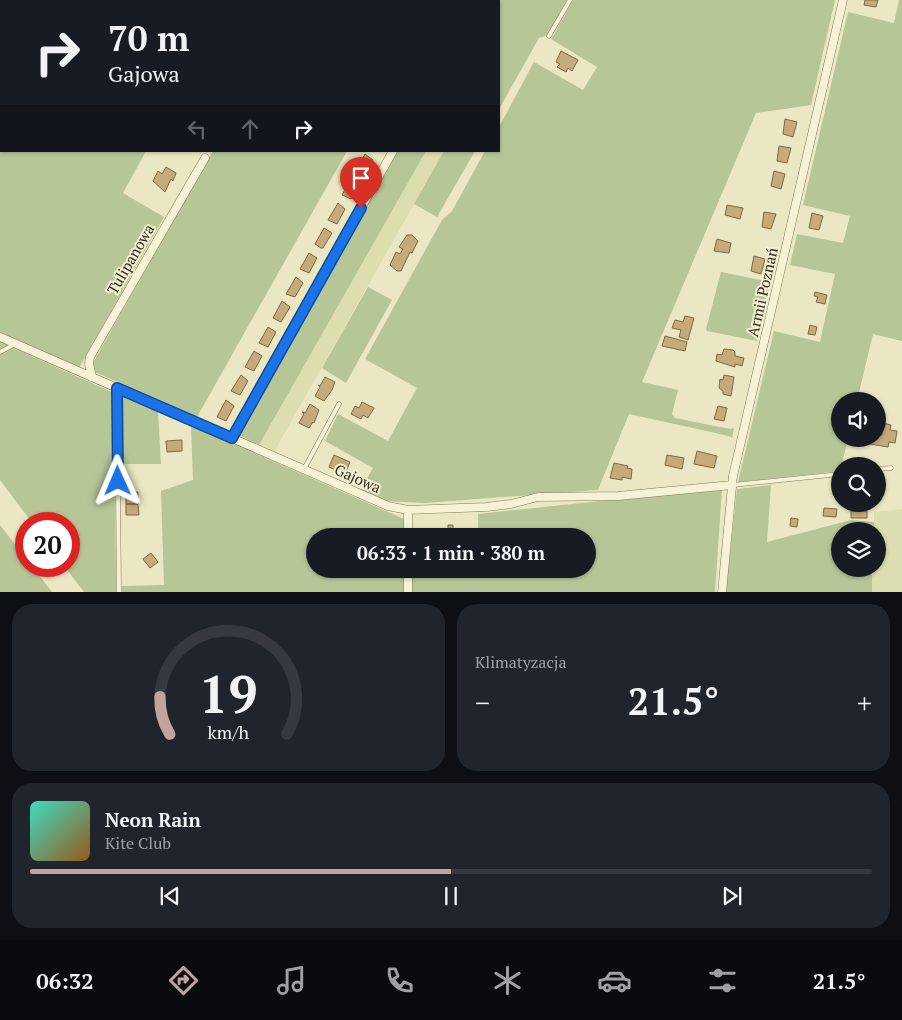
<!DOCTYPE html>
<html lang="pl">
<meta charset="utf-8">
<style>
body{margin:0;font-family:"PT Serif",serif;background:#20242c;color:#f1f3f6;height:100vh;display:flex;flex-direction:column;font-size:19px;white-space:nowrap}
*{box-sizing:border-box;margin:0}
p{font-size:16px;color:#9ea1a6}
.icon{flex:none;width:28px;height:28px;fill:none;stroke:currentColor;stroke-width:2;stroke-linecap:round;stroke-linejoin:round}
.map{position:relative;height:592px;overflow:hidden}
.drawer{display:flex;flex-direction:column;gap:12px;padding:12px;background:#0d0f14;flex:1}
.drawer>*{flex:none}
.banner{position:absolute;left:0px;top:0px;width:500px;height:152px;box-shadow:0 1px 4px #0004;background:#171b24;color:#f1f3f6;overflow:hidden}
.tools{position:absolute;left:831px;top:392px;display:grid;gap:10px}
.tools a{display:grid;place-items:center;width:55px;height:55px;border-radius:50%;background:#171b24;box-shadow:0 1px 4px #0004;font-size:25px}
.speed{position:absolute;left:15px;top:512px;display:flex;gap:10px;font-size:25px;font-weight:700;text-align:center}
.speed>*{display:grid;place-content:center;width:65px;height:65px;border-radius:50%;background:#171b24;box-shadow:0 1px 4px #0004;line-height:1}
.speed .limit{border:8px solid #d22;background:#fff;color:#111}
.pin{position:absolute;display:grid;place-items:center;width:42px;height:42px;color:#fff;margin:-51px -21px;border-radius:50% 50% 50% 0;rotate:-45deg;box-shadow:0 0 5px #0007}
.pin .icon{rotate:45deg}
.me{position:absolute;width:55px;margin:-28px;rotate:359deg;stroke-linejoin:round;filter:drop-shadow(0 0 4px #0008)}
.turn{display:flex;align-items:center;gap:18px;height:105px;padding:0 25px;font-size:22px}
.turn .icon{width:65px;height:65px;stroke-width:2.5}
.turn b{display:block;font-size:35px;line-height:42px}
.lanes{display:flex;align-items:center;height:48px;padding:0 25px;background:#0003;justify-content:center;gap:25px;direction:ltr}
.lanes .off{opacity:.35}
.big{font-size:38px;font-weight:700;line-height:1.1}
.drawer .widget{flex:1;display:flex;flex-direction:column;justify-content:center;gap:8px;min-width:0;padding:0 18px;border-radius:20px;background:#20242c}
.drawer .dial{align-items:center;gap:0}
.dial svg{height:130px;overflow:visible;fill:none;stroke:#363941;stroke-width:7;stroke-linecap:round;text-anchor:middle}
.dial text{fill:#f1f3f6;stroke:none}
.song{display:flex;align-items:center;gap:15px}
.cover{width:60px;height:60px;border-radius:8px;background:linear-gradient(135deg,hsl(170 70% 55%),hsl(30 70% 35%))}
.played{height:5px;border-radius:2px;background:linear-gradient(90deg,#c3a49d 50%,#363941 50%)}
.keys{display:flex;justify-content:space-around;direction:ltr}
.heat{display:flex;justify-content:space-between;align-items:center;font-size:28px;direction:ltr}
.drawer .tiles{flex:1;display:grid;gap:12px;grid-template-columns:1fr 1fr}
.widget:last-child{grid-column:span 2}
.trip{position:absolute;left:306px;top:528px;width:290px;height:50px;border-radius:25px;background:#171b24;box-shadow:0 1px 4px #0004;font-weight:700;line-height:50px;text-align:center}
.tabs{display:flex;height:80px;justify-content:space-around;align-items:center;background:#090b0e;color:#9ea1a6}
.tabs .icon{width:35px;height:35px}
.tabs .on{color:#c3a49d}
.tabs b{font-size:22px;color:#f1f3f6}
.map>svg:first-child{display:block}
.farmland{fill:#dcdeb0}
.green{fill:#b6c697}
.building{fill:#c5aa7b;stroke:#7f6843}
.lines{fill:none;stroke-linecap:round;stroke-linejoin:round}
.lane-casing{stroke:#82785b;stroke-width:5}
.street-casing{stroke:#82785b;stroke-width:9}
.lane{stroke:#f5f3d4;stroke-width:4}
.street{stroke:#f5f3d4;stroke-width:8}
.route-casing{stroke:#114b97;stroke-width:12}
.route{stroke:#1a73e8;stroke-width:9}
.labels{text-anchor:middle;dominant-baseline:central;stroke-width:4;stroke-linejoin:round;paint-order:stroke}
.street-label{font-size:15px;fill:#332c1e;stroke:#f2f0d0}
</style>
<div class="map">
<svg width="902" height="593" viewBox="0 0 902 593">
<rect width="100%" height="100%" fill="#eae7c2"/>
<!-- farmland -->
<path class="farmland" d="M426 151H444L274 452 259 445Z
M902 509V592L872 593V569H878V531H874V512Z"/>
<!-- green -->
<path class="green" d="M0 0H287L1 1V151H146L123 193 164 217 79 368 0 334Z
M484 0H567L548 35 539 38 499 109V1Z
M573 0H835L811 105 756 113 642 382 678 390 672 414 675 418 730 429 734 428 732 438 729 436 629 414 598 490 425 503 382 501 360 491 373 468 325 441 338 414 388 441 417 388 365 359 442 220 452 211 485 151H499V127L534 62 583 90 597 67 551 39Z
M899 0H902V341L873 334 857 401H840V439H848L840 471 738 482 774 331 820 342 835 274 790 265 797 234 843 243 850 216 803 205 848 12 894 23Z
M213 151H347L197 417 95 372 92 364Z
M397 151H426L259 445 239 435Z
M444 151H475L437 217 414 204Z
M721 272 770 282 757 341 707 331 706 329Z
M368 287 392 300 346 383 322 368Z
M0 342 114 393 116 592H84L64 566H69V524H33L0 480Z
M123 397 158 411 161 464H120V399Z
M191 425 404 519V536H315V569H405V592L122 593V586L164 585 161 491 193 480Z
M771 485 767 542 851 520 874 522V531H840V569H872V592H726L737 489Z
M722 488 715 592H411V569H588V536H478V514Z
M0 525 26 559V566H32L52 592H0Z"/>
<!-- building -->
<path class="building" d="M865 0H878L876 7 864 5Z
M561 51 578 60 572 71 568 68 566 72 557 67 560 64 556 62Z
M785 119 797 122 793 137 783 134Z
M779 146 791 148 787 163 777 161Z
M365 154 373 160 365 174 356 170Z
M166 167 176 173 173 181 171 179 165 192 153 181 158 171 162 174Z
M774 171 785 174 781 189 771 186Z
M351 179 359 185 351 199 342 195Z
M338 203 345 209 337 224 328 220Z
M727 205 743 208 740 219 725 215Z
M764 212 776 214 771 229 762 227Z
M812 213 823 216 819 230 809 228Z
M324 228 332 233 323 248H321L315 244Z
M407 235H412L418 241 412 253 410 252 401 271H397L390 265 396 252 400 254 403 249 399 247Z
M717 239 731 243 729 253 714 251Z
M309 253 317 258 309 273 300 269Z
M754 256 765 259 761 274 751 271Z
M296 277 303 283 295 297 286 294Z
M815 292 827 295 825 304 816 302 818 297 814 296Z
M282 301 290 307 281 322 273 318Z
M685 316 694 318 688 340 679 337 681 330 672 328 675 320 683 322Z
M810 325 817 327 815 335 808 334Z
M268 327 276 332 268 347 259 343Z
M665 336 687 342 685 351 662 346Z
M724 349 733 350 735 352V356L744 358 742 366 735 364V367L716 361 717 354 722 355Z
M254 351 262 356 254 371 245 367Z
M241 375 248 381 240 395 231 391Z
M724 375 734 377 731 396 723 394V391L719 388 720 379 723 380Z
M325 377 335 382 332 390 324 401 315 396 320 387 318 385 320 386Z
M226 400 234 406 226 421 217 417Z
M362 402 374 408 368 418 363 415 361 419 351 414 355 406 359 408Z
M310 404 319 410 314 423 313 422 309 428 299 423 304 414 302 412 305 413Z
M718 406 727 408 724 421 714 419Z
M883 423 891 425 890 430 897 431 895 443 889 442 888 447 870 444 871 439H878V434L882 435Z
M182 440V451L167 452 166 441Z
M697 451 717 456 714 468 694 464Z
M334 455 350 462 345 474 329 467Z
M667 455 684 458 682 469 665 465Z
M614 463 628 466 627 468 632 469 631 479 622 477V480L610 478Z
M126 492H138V504H126Z
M126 504H138L139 515H126Z
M824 508 837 509 836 517 823 516Z
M851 511H867V518H851Z
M791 518 798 519 797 527 790 526Z
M448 525H453V536H448Z
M151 553 158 562 150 568 143 559Z"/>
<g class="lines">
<defs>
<path id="lane" d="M549 36 570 0
M0 352 15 344
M117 388 119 593
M304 469 339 404
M878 469 891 468
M733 485 840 474"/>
<path id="street" d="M429 1V0
M478 1 479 0
M0 337 388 506 408 510 486 507 511 504 538 497 618 496 732 485
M92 377 89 364 90 357 205 158
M232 438 393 151
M408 510V536
M408 569V593
M722 593 733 476 843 0"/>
</defs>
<!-- lane casing -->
<use href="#lane" class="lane-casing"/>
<!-- street casing -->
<use href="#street" class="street-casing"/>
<!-- lane -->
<use href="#lane" class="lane"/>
<!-- street -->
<use href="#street" class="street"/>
</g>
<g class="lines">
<defs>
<path id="route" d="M118 481 117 388 232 438 361 208"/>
</defs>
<!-- route casing -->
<use href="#route" class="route-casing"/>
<!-- route -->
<use href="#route" class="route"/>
</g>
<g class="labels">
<!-- street labels -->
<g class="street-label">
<text transform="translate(130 259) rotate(-60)">Tulipanowa</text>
<text transform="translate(762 292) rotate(-77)">Armii Poznań</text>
<text transform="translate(358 478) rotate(24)">Gajowa</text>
</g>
</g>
</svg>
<div class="tools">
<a><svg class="icon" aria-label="sound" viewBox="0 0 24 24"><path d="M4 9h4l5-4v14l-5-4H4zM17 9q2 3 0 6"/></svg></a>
<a><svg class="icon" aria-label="search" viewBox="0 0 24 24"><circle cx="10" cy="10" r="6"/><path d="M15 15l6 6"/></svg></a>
<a><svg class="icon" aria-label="layers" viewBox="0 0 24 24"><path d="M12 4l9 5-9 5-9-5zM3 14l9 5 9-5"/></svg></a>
</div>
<div class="speed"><div class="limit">20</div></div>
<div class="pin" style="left:361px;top:208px;background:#d93025"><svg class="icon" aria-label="arrive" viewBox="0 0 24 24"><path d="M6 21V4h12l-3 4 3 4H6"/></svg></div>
<svg class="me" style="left:118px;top:481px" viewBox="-20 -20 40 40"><path d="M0-17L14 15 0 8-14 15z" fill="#1a73e8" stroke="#fff" stroke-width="4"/></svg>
<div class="trip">06:33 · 1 min · 380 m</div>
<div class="banner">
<div class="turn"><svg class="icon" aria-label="right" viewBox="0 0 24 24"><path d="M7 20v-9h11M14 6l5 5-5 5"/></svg><div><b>70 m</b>Gajowa</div></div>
<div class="lanes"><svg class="icon off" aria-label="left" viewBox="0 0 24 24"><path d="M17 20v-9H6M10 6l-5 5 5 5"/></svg><svg class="icon off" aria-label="ahead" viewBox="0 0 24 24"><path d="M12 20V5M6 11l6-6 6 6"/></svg><svg class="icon" aria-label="right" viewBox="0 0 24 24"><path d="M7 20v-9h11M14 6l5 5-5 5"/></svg></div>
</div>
</div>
<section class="drawer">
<div class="tiles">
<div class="widget dial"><svg viewBox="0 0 100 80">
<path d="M14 69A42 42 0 1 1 86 69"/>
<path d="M14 69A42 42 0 0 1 8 46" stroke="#c3a49d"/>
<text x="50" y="56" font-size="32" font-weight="700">19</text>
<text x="50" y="72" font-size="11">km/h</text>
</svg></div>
<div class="widget"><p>Klimatyzacja</p>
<div class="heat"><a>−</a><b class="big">21.5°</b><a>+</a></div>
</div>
<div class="widget">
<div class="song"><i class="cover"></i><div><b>Neon Rain</b><p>Kite Club</p></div></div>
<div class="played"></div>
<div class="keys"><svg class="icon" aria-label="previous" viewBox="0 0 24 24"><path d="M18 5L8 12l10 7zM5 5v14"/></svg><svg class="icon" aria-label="pause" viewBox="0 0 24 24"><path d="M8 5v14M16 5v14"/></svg><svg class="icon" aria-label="next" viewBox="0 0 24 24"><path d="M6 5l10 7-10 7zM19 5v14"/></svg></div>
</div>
</div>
</section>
<nav class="tabs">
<b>06:32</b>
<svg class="icon on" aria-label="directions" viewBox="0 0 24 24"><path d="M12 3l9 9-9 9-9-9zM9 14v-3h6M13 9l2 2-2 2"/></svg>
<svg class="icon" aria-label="music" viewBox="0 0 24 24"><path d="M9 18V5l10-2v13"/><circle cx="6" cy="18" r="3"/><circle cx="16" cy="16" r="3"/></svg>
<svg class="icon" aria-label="phone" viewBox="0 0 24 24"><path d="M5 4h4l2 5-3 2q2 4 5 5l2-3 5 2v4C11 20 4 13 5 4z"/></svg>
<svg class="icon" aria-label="climate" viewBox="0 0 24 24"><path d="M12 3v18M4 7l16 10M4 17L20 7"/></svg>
<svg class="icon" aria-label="car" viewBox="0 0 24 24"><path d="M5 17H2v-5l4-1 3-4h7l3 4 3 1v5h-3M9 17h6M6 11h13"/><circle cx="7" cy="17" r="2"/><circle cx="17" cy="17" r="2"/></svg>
<svg class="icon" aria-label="filters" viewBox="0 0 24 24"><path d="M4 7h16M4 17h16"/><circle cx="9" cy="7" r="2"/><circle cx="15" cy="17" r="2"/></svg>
<b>21.5°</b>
</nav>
